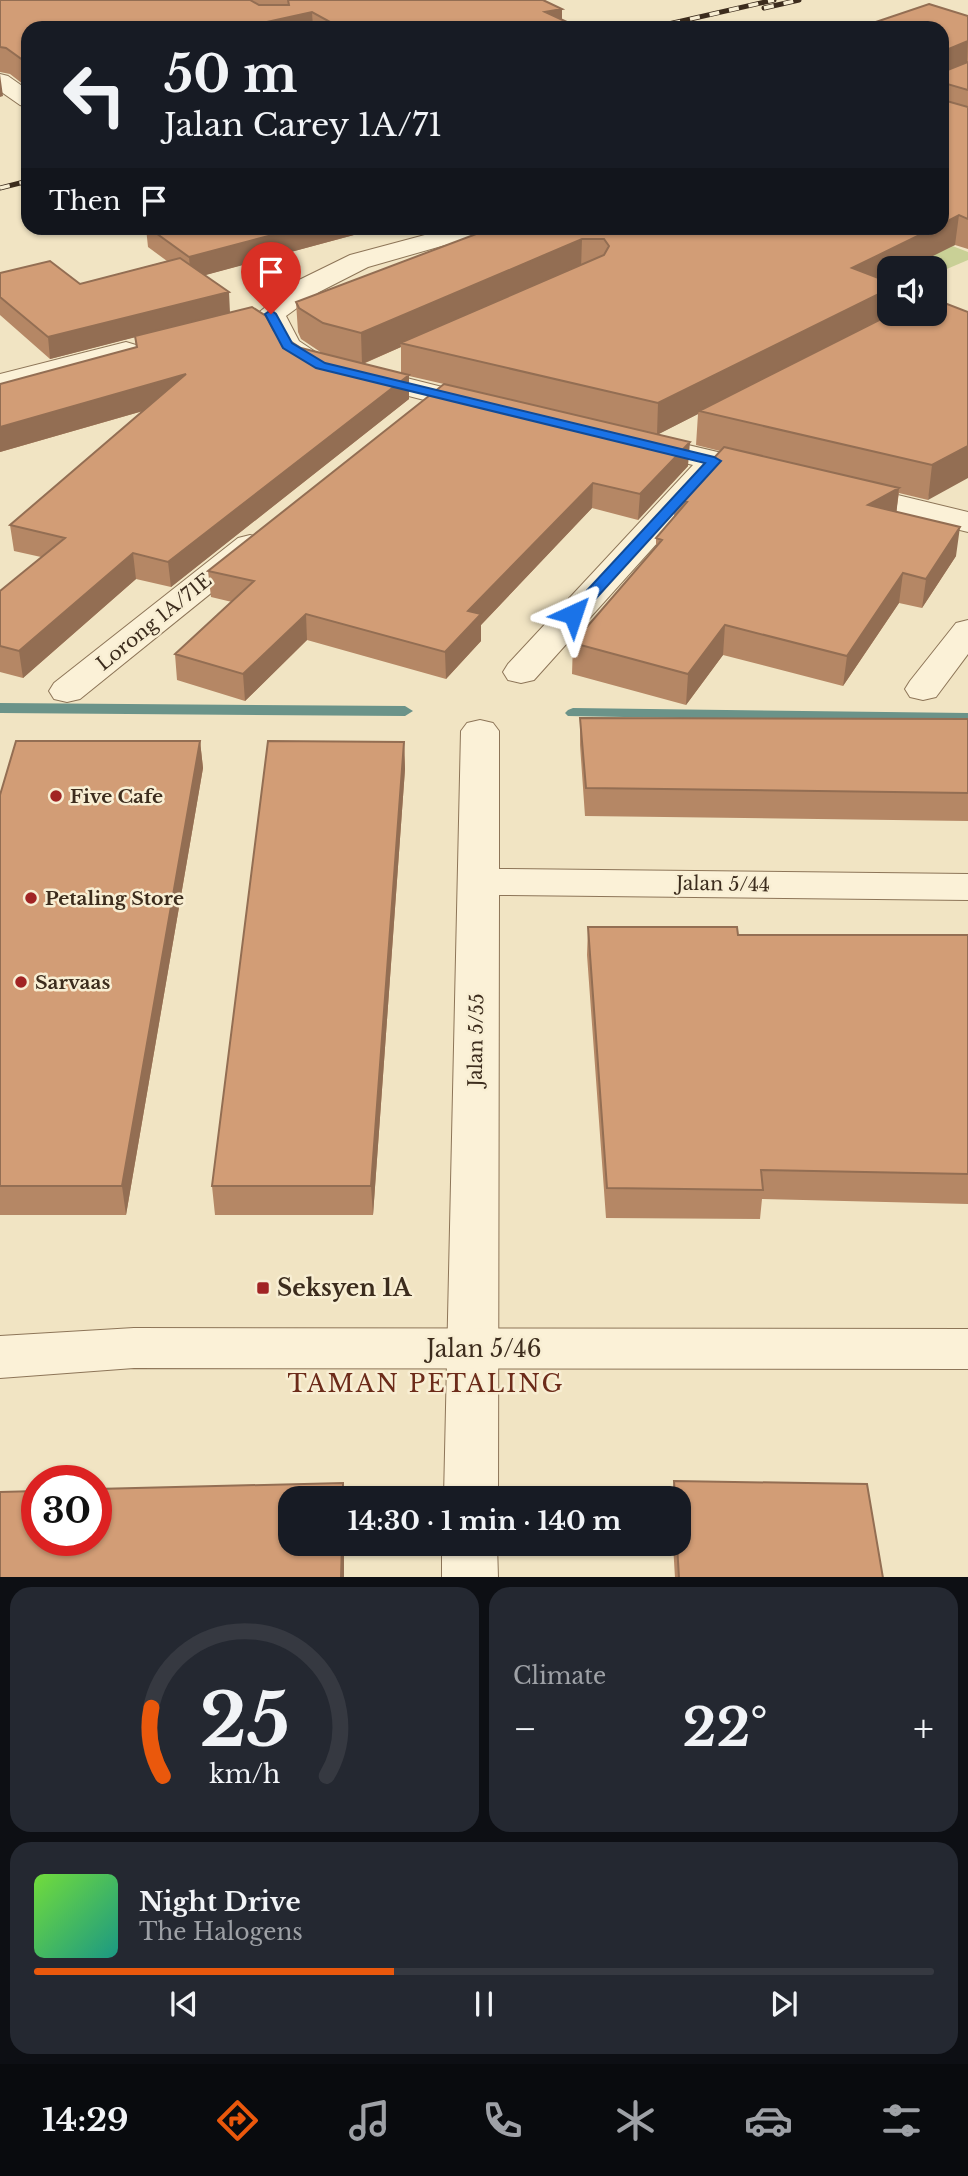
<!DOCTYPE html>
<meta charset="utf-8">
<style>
body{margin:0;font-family:"Libre Baskerville",serif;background:#242831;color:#f1f3f6;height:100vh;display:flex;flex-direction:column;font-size:26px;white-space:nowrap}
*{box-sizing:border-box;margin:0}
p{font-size:23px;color:#9ea1a6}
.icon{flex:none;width:38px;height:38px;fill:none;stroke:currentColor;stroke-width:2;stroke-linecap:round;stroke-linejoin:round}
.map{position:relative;height:1577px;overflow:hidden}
.drawer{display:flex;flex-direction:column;gap:10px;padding:10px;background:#0d0f14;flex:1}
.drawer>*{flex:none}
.hud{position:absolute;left:21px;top:21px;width:928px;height:214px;border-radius:21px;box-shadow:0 2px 5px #0004;background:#171b24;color:#f1f3f6;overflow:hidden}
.buttons{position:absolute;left:877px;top:256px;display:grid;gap:14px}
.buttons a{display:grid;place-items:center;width:70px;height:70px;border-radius:14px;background:#171b24;box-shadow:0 2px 5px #0004;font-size:35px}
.speed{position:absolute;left:21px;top:1465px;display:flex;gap:14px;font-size:35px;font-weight:700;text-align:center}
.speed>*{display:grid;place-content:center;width:91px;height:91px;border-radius:50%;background:#171b24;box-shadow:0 2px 5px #0004;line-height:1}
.speed .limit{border:10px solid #d22;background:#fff;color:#111}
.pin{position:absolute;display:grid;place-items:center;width:60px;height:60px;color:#fff;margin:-72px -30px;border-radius:50% 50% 50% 0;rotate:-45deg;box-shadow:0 0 7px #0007}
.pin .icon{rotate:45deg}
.me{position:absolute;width:77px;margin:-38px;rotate:42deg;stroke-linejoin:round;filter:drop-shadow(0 0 5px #0008)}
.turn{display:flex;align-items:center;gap:24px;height:147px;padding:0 28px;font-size:32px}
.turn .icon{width:91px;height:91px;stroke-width:2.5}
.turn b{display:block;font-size:49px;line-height:60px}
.then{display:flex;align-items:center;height:66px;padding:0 28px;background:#0003;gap:14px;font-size:26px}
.big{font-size:52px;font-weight:800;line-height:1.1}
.drawer .widget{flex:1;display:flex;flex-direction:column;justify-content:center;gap:10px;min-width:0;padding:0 24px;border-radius:21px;background:#242831}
.drawer .dial{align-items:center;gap:0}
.dial svg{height:182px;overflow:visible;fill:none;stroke:#363941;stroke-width:7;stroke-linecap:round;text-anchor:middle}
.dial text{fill:#f1f3f6;stroke:none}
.song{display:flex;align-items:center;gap:21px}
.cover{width:84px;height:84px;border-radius:10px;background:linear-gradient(135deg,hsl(100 70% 55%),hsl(170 70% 35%))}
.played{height:7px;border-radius:4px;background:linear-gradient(90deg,#ea580c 40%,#363941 40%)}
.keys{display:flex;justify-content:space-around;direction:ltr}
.heat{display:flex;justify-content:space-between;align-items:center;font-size:38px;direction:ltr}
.drawer .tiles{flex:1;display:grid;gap:10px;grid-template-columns:1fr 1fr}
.widget:last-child{grid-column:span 2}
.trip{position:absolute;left:278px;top:1486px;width:413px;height:70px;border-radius:21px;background:#171b24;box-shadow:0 2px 5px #0004;font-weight:800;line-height:70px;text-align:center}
.tabs{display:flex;height:112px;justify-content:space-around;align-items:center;background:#090b0e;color:#9ea1a6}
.tabs .icon{width:49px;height:49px}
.tabs .on{color:#ea580c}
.tabs b{font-size:32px;color:#f1f3f6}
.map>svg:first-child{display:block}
.green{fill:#c9d096}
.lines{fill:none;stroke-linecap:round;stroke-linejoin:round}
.stream{fill:#6b9389;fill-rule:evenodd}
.minor-casing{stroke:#8d7558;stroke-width:2}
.tertiary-casing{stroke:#8d7558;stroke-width:2}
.minor{fill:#fbf1d7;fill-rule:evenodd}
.tertiary{fill:#fbf1d7;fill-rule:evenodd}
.rail-casing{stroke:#3c2c1d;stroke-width:5}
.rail{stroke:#f8eed3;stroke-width:3.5;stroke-dasharray:10;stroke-linecap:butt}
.wall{fill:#b58765;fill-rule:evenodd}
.shaded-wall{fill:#936e53}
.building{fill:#d29d76;stroke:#936e53;stroke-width:2}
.route{fill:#1a73e8;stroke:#114b97;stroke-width:2}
.poi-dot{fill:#a12424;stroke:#f8eed3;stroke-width:2.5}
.labels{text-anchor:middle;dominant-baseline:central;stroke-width:5;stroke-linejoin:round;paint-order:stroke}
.street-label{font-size:19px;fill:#3c2c1d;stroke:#f8eed3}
.poi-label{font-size:19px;font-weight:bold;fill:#3c2c1d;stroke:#f8eed3;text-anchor:start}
.near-poi-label{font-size:23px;font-weight:bold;fill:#3c2c1d;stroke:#f8eed3;text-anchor:start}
.near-street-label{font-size:23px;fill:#3c2c1d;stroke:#f8eed3}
.near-neighbourhood-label{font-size:24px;letter-spacing:2px;fill:#6c2b19;stroke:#f8eed3}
</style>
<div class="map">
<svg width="968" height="1578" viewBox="0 0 968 1578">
<rect width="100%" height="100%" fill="#f1e4c3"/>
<!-- green -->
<path class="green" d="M906 228 968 252V260L935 274 934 268H889Z"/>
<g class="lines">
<!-- stream -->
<path class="stream" d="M0 703 405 706 413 711 405 716 0 713Z
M573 708 968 713V723L568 716 565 713 568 710Z"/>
<defs>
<path id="minor" d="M0 74 8 76 28 90V107L20 105 0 91Z
M451 228H491L487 233 368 267 319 292 286 316 299 341 323 357 494 400 498 406 494 412 483 415 303 369 277 352 257 314 299 280 350 255Z
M126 342 136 345 140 351 136 357 0 392V374Z
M637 433 773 465 778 472 773 479 762 481 721 472 534 680 521 683 508 680 503 672 508 664 693 465 626 449 622 442 626 435Z
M848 483 968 512V532L837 500 832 493 837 486Z
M250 535 262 538 267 545 262 552 80 699 67 702 54 699 49 691 54 683 238 538Z
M968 620V654L936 697 923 700 910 697 905 689 910 681 956 623Z
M480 720 493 723 499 731V869L968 874V900L499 895 498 1498H444L461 731 467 723Z
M442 1544H497L498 1578H442Z"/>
<path id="tertiary" d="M134 1328 968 1329V1369L134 1368 0 1378V1336Z"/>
</defs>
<!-- minor casing -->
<use href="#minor" class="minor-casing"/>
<!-- tertiary casing -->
<use href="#tertiary" class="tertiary-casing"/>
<!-- minor -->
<use href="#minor" class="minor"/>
<!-- tertiary -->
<use href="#tertiary" class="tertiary"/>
<defs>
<path id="rail" d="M764 8 799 0
M651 28 774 0
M0 188 28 181"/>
</defs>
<!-- rail casing -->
<use href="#rail" class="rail-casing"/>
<!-- rail -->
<use href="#rail" class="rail"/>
</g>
<!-- wall -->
<path class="wall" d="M0 0H543L562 20 580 28H28V88L10 74 0 72Z
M968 16V249L955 245 889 268V278L884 280 889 313 968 312 928 500 899 493 896 512 956 556 922 608 899 603 843 686 723 655 686 705 572 674 573 643 656 547V538L674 517 675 500 720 451 696 445 698 414 658 434 688 466 638 520 592 508 481 625V641L446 679 307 640 245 701 177 680 175 654 232 602 211 597 208 571 444 384 409 376V399L171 587 136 579 23 678 0 672V591L41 557 14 551 10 525 143 411 0 452V384L136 347 135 337 50 359 0 315V273L80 284 167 261 148 247 146 228H365V232L205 275 230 312 274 331 301 348 322 353 301 339 298 332 296 302 492 228H942V28ZM401 347V373L363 364Z
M580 718 968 719V821L585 816 580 745Z
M200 741 203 768 126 1215H0V795Z
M404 742 405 769 373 1215H215L212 1186Z
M588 927 738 935H968V1204L762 1199 760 1219 606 1218 587 955Z
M674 1481 883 1578H675L673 1544H679V1498H672Z"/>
<!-- shaded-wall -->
<path class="shaded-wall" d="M562 9V28L545 12Z
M312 12 313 28H239Z
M968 41 967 67 942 77 944 51Z
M0 74 3 96 0 97Z
M959 215 955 245 909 268H889V278L849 298 852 268 934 228H942V224Z
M299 228H365V232L191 279 189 257Z
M582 239 581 269 400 343 401 347 362 364 361 333Z
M887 289H889V313H899L699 411 698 414 657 435 658 403Z
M229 292 230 313 50 359 48 337Z
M186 374 188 398 0 452V427Z
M409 375V399L171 587 168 562Z
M690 442 688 466 638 520 640 494Z
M968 446V478L928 500 932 465Z
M593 483 592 508 481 625V641L446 679 445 652 468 611Z
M899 488 896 517 868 505Z
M960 527 956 556 922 608 926 579Z
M133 553 136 579 23 678 19 651Z
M903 573 899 603 843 686 847 656Z
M306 614 307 640 245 701 243 674Z
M725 625 723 655 686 705 688 674Z
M200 741 203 768 126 1215 122 1186Z
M404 742 405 769 373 1215 371 1186Z
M342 1544H344V1578H341Z"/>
<!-- building -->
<path class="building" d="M0 0H250L259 5H289L288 0H543L562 9 545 12 580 28H341L312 12 239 28H28L27 63 6 48 0 47Z
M929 4 968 16V41L944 51 945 71 968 62V90L944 83 943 100 968 107V219L959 215 942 224V28H858Z
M149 228H299L189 257Z
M492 228H934L852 268 889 282V289L658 403 400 343 604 255 609 246 604 239H582L361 333 323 323 299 308 296 302Z
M180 258 229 292 48 337 0 297V273L50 261 80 284Z
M934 299 968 312V446L932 465 699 411 893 313H934Z
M252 307 266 316 274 331 301 348 409 375 168 562 133 553 19 651 0 646V591L65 538 10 525 186 374 0 427V384L137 347 135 336Z
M444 384 690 442 640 494 593 483 468 611 481 614 445 652 306 614 243 674 175 654 254 581 208 571Z
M724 447 899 488 868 505 960 527 926 579 903 573 847 656 725 625 688 674 573 643 662 540 656 538 687 502 675 500Z
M580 718 968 719V793L586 788Z
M16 741H200L122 1186H0V795Z
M268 741 404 742 371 1186H212Z
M588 927H737L738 935H968V1174L761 1170 763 1190 607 1188Z
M674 1481 867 1484 883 1578H679L677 1544H679V1498H675Z
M343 1483V1498H290V1544H342L341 1578H0V1492L37 1491V1540H96V1489Z"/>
<!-- route -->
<path class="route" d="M271 310 276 314 292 343 325 363 714 457 721 461 579 617H568V611L705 463 316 368 283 348 265 314Z"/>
<!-- markers -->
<g class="poi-dot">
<circle cx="56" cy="796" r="7"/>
<circle cx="31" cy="898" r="7"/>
<circle cx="21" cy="982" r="7"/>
<rect x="256" y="1281" width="14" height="14" rx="3.5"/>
</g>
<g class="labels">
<!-- street labels -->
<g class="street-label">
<text transform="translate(154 622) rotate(-39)">Lorong 1A/71E</text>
<text transform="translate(723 884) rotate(1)">Jalan 5/44</text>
<text transform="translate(476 1040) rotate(-89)">Jalan 5/55</text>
</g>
<!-- poi labels -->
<g class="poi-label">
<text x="70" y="796">Five Cafe</text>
<text x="45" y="898">Petaling Store</text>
<text x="35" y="982">Sarvaas</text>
</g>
<!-- near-poi labels -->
<g class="near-poi-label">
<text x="277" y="1288">Seksyen 1A</text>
</g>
<!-- near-street labels -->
<g class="near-street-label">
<text x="484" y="1349">Jalan 5/46</text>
</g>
<!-- near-neighbourhood labels -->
<g class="near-neighbourhood-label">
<text x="426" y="1383">TAMAN PETALING</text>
</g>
</g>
</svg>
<div class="buttons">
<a><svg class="icon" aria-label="sound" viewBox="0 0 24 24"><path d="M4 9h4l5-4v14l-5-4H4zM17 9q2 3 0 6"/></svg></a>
</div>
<div class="speed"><div class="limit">30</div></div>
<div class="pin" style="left:271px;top:314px;background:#d93025"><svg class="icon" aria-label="arrive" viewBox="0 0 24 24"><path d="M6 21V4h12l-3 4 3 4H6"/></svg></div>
<svg class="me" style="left:573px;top:614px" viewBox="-20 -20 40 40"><path d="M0-17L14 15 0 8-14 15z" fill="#1a73e8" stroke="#fff" stroke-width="4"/></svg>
<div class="trip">14:30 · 1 min · 140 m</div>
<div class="hud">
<div class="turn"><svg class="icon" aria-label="left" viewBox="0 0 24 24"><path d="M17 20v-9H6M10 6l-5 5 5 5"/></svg><div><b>50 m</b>Jalan Carey 1A/71</div></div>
<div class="then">Then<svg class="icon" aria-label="arrive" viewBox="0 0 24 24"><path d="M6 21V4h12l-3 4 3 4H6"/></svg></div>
</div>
</div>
<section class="drawer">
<div class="tiles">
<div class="widget dial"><svg viewBox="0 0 100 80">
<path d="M14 69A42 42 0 1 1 86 69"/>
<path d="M14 69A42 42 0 0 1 9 39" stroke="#ea580c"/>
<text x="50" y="56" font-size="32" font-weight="700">25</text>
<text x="50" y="72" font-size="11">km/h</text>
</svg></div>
<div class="widget"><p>Climate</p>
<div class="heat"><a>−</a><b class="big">22°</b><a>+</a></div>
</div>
<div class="widget">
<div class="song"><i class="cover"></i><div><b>Night Drive</b><p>The Halogens</p></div></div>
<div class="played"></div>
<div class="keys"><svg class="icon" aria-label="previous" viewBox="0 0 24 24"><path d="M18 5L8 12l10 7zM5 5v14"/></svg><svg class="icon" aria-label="pause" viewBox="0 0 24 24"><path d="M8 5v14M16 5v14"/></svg><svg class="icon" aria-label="next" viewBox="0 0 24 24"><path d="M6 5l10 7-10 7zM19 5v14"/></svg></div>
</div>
</div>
</section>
<nav class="tabs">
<b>14:29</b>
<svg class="icon on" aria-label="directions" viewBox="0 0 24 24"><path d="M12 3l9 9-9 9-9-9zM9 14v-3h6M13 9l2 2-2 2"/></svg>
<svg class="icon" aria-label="music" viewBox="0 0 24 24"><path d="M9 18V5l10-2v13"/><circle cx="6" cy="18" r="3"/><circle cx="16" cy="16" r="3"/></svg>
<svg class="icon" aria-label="phone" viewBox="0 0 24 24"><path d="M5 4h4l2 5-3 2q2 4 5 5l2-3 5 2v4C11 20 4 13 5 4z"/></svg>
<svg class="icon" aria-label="climate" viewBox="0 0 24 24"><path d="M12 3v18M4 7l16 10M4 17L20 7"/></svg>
<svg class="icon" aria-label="car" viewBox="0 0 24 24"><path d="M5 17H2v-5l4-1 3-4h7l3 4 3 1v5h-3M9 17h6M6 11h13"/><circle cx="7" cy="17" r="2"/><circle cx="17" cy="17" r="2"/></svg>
<svg class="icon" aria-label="filters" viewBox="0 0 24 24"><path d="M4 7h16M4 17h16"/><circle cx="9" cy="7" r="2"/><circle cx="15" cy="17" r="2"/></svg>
</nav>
